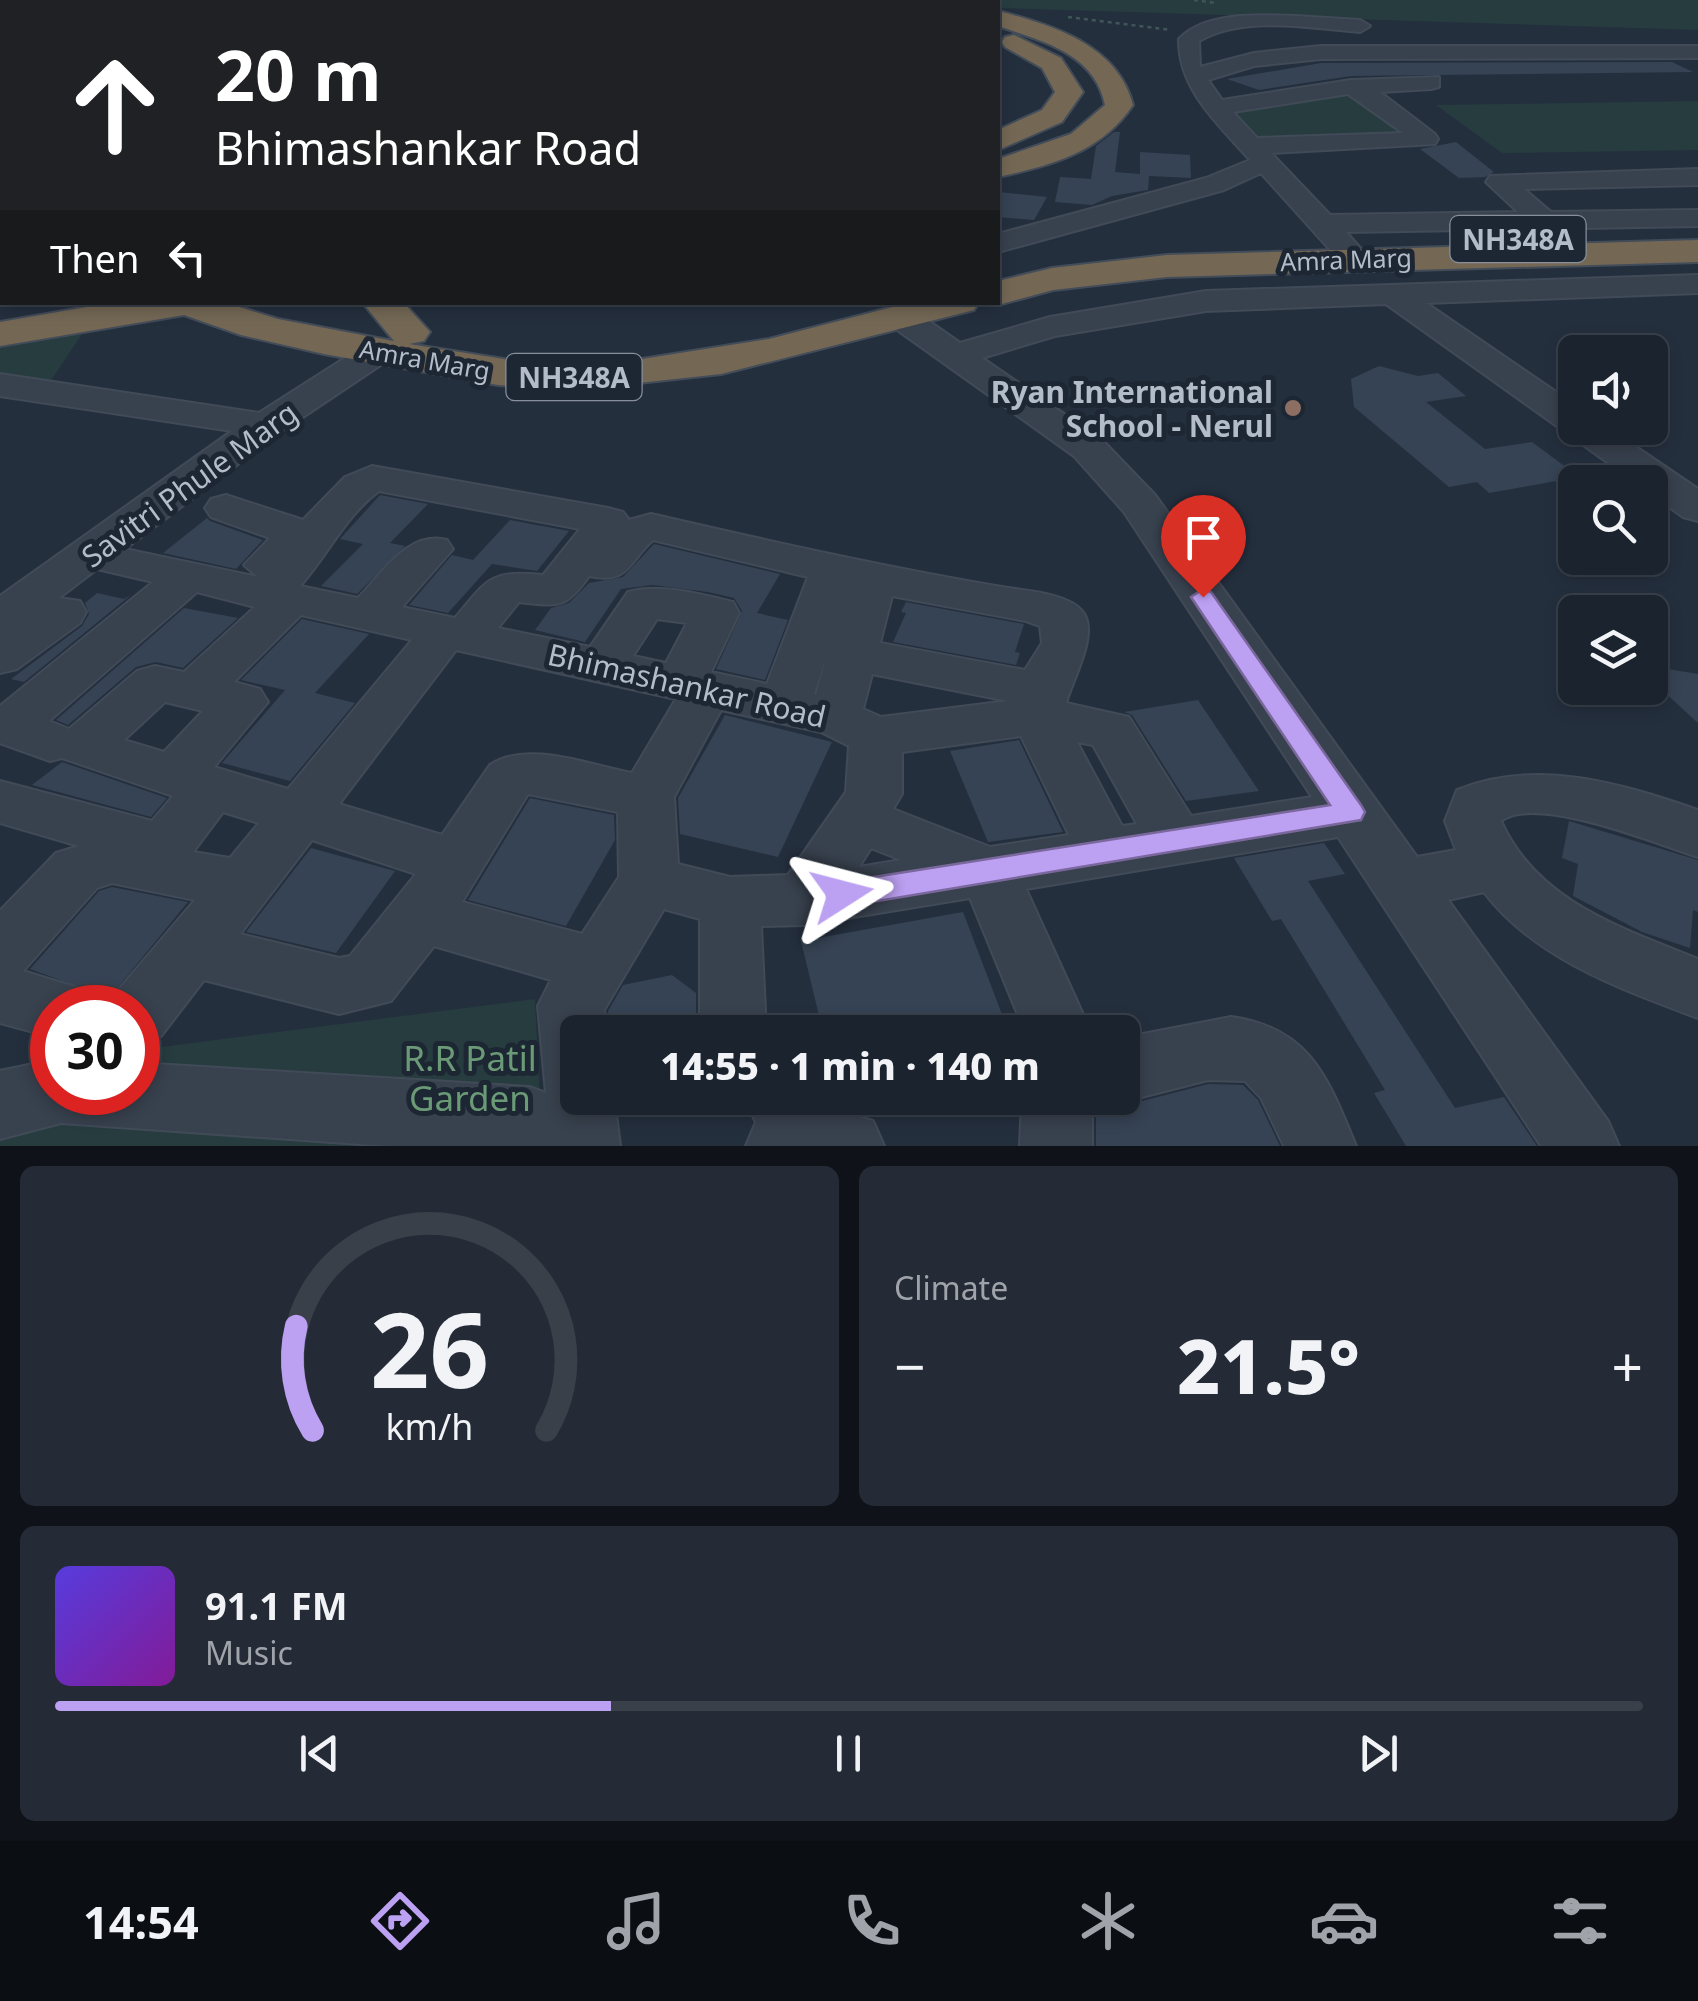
<!DOCTYPE html>
<meta charset="utf-8">
<style>
body{margin:0;font-family:"Noto Sans",sans-serif;background:#242b36;color:#f1f3f6;height:100vh;display:flex;flex-direction:column;font-size:38px;white-space:nowrap}
*{box-sizing:border-box;margin:0}
p{font-size:32px;color:#a0a4aa}
.icon{flex:none;width:55px;height:55px;fill:none;stroke:currentColor;stroke-width:2;stroke-linecap:round;stroke-linejoin:round}
.map{position:relative;height:1146px;overflow:hidden}
.side{display:flex;flex-direction:column;gap:20px;padding:20px;background:#0f1319;flex:1}
.side>*{flex:none}
.hud{position:absolute;left:0px;top:0px;width:1000px;height:305px;box-shadow:0 5px 15px #0003,0 0 0 2px #39404a;background:#202124;color:#fff;overflow:hidden}
.controls{position:absolute;left:1558px;top:335px;display:grid;gap:20px}
.controls a{display:grid;place-items:center;width:110px;height:110px;border-radius:15px;background:#1b232e;box-shadow:0 5px 15px #0003,0 0 0 2px #39404a;font-size:50px}
.speed{position:absolute;left:30px;top:985px;display:flex;gap:20px;font-size:50px;font-weight:700;text-align:center}
.speed>*{display:grid;place-content:center;width:130px;height:130px;border-radius:50%;background:#1b232e;box-shadow:0 5px 15px #0003,0 0 0 2px #39404a;line-height:1}
.speed .limit{border:15px solid #d22;background:#fff;color:#111}
.pin{position:absolute;display:grid;place-items:center;width:85px;height:85px;color:#fff;margin:-102px -42px;border-radius:50% 50% 50% 0;rotate:-45deg;box-shadow:0 0 10px #0007}
.pin .icon{rotate:45deg}
.me{position:absolute;width:110px;margin:-55px;rotate:81deg;stroke-linejoin:round;filter:drop-shadow(0 0 8px #0008)}
.turn{display:flex;align-items:center;gap:35px;height:210px;padding:0 50px;font-size:45px}
.turn .icon{width:130px;height:130px;stroke-width:2.5}
.turn b{display:block;font-size:70px;line-height:85px}
.then{display:flex;align-items:center;height:95px;padding:0 50px;background:#0003;gap:20px;font-size:38px}
.big{font-size:75px;font-weight:800;line-height:1.1}
.side .card{flex:1;display:flex;flex-direction:column;justify-content:center;gap:15px;min-width:0;padding:0 35px;border-radius:15px;background:#242b36}
.side .dial{align-items:center;gap:0}
.dial svg{height:260px;overflow:visible;fill:none;stroke:#39404a;stroke-width:7;stroke-linecap:round;text-anchor:middle}
.dial text{fill:#f1f3f6;stroke:none}
.song{display:flex;align-items:center;gap:30px}
.cover{width:120px;height:120px;border-radius:15px;background:linear-gradient(135deg,hsl(250 70% 55%),hsl(290 70% 35%))}
.played{height:10px;border-radius:5px;background:linear-gradient(90deg,#bca0f2 35%,#39404a 35%)}
.keys{display:flex;justify-content:space-around;direction:ltr}
.heat{display:flex;justify-content:space-between;align-items:center;font-size:55px;direction:ltr}
.side .tiles{flex:1;display:grid;gap:20px;grid-template-columns:1fr 1fr}
.card:last-child{grid-column:span 2}
.trip{position:absolute;left:560px;top:1015px;width:580px;height:100px;border-radius:15px;background:#1b232e;box-shadow:0 5px 15px #0003,0 0 0 2px #39404a;font-weight:800;line-height:100px;text-align:center}
.menu{display:flex;height:160px;justify-content:space-around;align-items:center;background:#0b0e12;color:#a0a4aa}
.menu .icon{width:70px;height:70px}
.menu .active{color:#bca0f2}
.menu b{font-size:45px;color:#f1f3f6}
.map>svg:first-child{display:block}
.green{fill:#263c3f}
.building{fill:#364354}
.lines{fill:none;stroke-linecap:round;stroke-linejoin:round}
.minor-casing{stroke:#414a57;stroke-width:4}
.highway-casing{stroke:#434c59;stroke-width:4}
.path{stroke:#3f5557;stroke-width:2.5;stroke-dasharray:4 4;stroke-linecap:butt}
.minor{fill:#38414e;fill-rule:evenodd}
.highway{fill:#746855;fill-rule:evenodd}
.route{fill:#bca0f2;stroke:#7a689d;stroke-width:2.5}
.education-dot{fill:#8d6e63;stroke:#1d2633;stroke-width:4}
.labels{text-anchor:middle;dominant-baseline:central;stroke-width:10;stroke-linejoin:round;paint-order:stroke}
.far-street-label{font-size:25px;fill:#b4bcc9;stroke:#1d2633}
.shield{fill:#1d2633;stroke:#878f9c;stroke-width:2.5}
.shield-label{font-size:28px;font-weight:bold;fill:#b4bcc9}
.poi-label{font-size:30px;font-weight:bold;fill:#b4bcc9;stroke:#1d2633;text-anchor:end}
.street-label{font-size:30px;fill:#b4bcc9;stroke:#1d2633}
.near-park-label{font-size:35px;fill:#6b9a76;stroke:#1d2633}
</style>
<div class="map">
<svg width="1698" height="1146" viewBox="0 0 1698 1146">
<rect width="100%" height="100%" fill="#242f3e"/>
<!-- green -->
<path class="green" d="M0 0H882L888 2H2L0 194Z
M982 0H1698V30L1002 8Z
M1349 91 1420 139 1259 144 1226 110Z
M1698 101V150L1502 153 1436 105Z
M82 334 50 382 0 378V348Z
M535 999 542 1146H0V1068L52 1061V1092H138V1050Z"/>
<!-- building -->
<path class="building" d="M1672 62 1693 72 1351 76 1259 90 1227 79 1321 63Z
M1114 132H1120L1115 172 1140 174V152L1190 155 1191 178 1149 176 1148 190 1112 196 1092 205 1055 202 1060 177 1091 179 1096 146Z
M1456 142 1494 172 1485 177 1459 178 1420 149Z
M998 192 1047 197 1034 220 998 217Z
M1379 366 1418 376 1438 373 1466 396 1426 402 1485 449 1532 442 1579 477 1489 493 1477 482 1449 487 1354 407 1351 379Z
M380 495 428 504 390 543 405 546 357 594 321 586 363 544 340 539Z
M207 518 210 521 263 540 236 569 163 553Z
M510 520 569 531 537 571 492 564 448 613 409 605 452 555 473 560Z
M654 544 780 574 757 613 788 620 765 680 716 669 742 611 734 598 708 592 653 585 621 589 585 642 535 630 551 608 569 603 589 583 623 577Z
M97 593 124 599 131 595 24 682 11 679 82 626 89 614 85 603Z
M906 602 1024 624 1015 652 1020 653 1016 665 893 642 906 613 901 612Z
M184 608 238 618 183 668 156 662 136 667 68 725 56 720Z
M302 619 369 634 315 693 355 703 290 781 222 763 285 690 241 680Z
M1650 666 1698 674V723L1650 679Z
M1198 700 1259 791 1186 801 1132 715 1124 712Z
M725 715 832 742 778 857 680 834 678 798Z
M1019 740 1063 832 988 842 950 751Z
M62 762 167 798 151 817 32 785Z
M530 798 614 815 615 840 566 926 468 900Z
M1569 821 1698 860V912L1693 910 1690 948 1642 932 1573 896 1578 864 1562 858Z
M1324 843 1345 874 1308 881 1455 1108 1504 1097 1537 1146H1406L1374 1093 1385 1090 1281 919 1272 921 1234 858Z
M311 848 395 871 336 953 246 932Z
M112 887 188 902 109 998 30 969 99 891Z
M963 912 1003 1017 930 1032H823L801 941Z
M672 975 696 993V1032H610L608 1011 623 985Z
M1208 1084 1243 1085 1258 1100 1280 1146H1096V1098L1123 1106Z"/>
<g class="lines">
<defs>
<path id="minor" d="M329 0H422L328 2Z
M848 0H871L872 2H850Z
M1296 16 1360 20 1370 26 1360 32C1310 28 1244 15 1199 41L1200 67 1254 53 1321 46H1698V58L1321 59 1254 66 1208 80 1222 100 1351 80 1439 77V87L1431 89 1380 92 1435 134 1438 139 1435 144 1271 153 1330 215 1518 212 1486 182 1490 176 1698 169V185L1524 189 1551 212 1698 210V226L1346 232 1369 258 1354 267 1343 264 1261 173 1224 190 998 252V234L1206 178 1250 160C1218 124 1178 89 1179 39 1206 11 1260 15 1296 16ZM1348 94 1403 133 1257 138 1233 112Z
M2 241V259L0 260V242Z
M1698 275V293L1426 303 1575 405V428H1608L1698 489V521L1683 517 1650 493V482H1635L1386 304 1206 311 1055 336 982 358 1102 440 1155 495 1417 857 1456 850 1445 821 1457 790C1538 758 1619 783 1698 810V857C1657 844 1537 794 1501 821 1537 902 1622 928 1698 959V1018C1621 989 1535 959 1484 892L1448 900 1608 1121 1619 1146H1541L1338 837 1026 889 1091 1032H1025L970 898 805 925 761 926 766 1032H700V919L664 909 604 1010 607 1032H578V1098H614L620 1146H388L61 1123 0 1139V1071L52 1060V1092H138V1063L530 1087 546 1093 538 1006 551 980 434 946 391 1001 339 1014 204 980 161 1036 138 1045V1008H109L115 994 195 900 112 883 97 888 23 971 75 987 85 1008H52V1037L0 1023V911L56 853 79 846 0 823V781L152 821 173 796 62 758 50 761 0 743V706L153 582 97 569 59 598 80 601 86 612 80 623 17 669 0 673V596L232 431 0 396V374L259 413 367 344H391L396 351 391 358 279 433 125 549 258 577 244 565 270 538 211 517 205 508 211 499 226 495 303 520 345 477 372 466 608 508 623 512 629 520 651 514C768 541 884 567 1002 587 1024 591 1067 593 1082 611 1100 632 1073 678 1066 703L1129 717 1191 816 1312 797 1124 512 1074 456 889 324 885 317 889 310H913L960 343 1050 317 1206 291ZM379 491 580 529 543 575C489 570 488 579 455 618L402 607 453 549 447 540C408 530 383 573 358 598L300 586C328 555 345 516 379 491ZM653 540 808 577 767 684 711 672 739 613 733 602C701 594 659 583 628 592L590 647 498 628 519 602C558 606 565 610 589 576 630 584 627 563 653 540ZM197 592 255 607 184 672 155 666 137 671 69 729 49 721ZM892 596 1026 621 1040 626 1042 643 1025 670 880 643ZM301 615 412 640 288 789 214 767 268 702 260 689 234 682ZM657 619 687 623 666 663 633 656ZM456 650 676 699 632 773C588 765 529 740 490 765L442 835 339 804ZM827 655 816 695 814 694ZM872 674 1008 701 881 717 863 709ZM165 702 203 711 164 752 124 740ZM721 710 821 732 849 746 846 792 788 875 730 877 678 864 674 797ZM1021 736 1069 835 990 847 893 809 902 794V752ZM1077 742 1093 745 1137 824 1122 826ZM528 794 618 812 619 877 582 934 462 902ZM223 812 259 823 230 858 193 852ZM312 840 416 874 350 956 339 958 240 934ZM871 848 901 860 859 867Z
M1231 1017C1311 1028 1328 1079 1356 1146H1284L1261 1098 1245 1081 1208 1080 1122 1102 1110 1098H1122V1038Z
M744 1098H815L812 1104 873 1121 884 1146H746L756 1122Z
M1022 1098H1092V1146H1020Z"/>
<path id="highway" d="M937 0H965L966 2H939Z
M998 11C1052 25 1118 45 1133 105 1100 153 1052 165 998 177V159L1071 134 1105 105C1095 53 1041 41 998 26Z
M1014 35 1061 58 1083 92 1062 122 998 150V130L1042 110 1055 92 1042 68 1005 47 1002 42 1005 37Z
M1698 240V262L1167 277 1053 290 998 305 989 302H998V281L1052 268 1167 255Z
M2 275V299L0 300V276Z
M116 302H223L278 319 409 344 394 341 362 302H403L430 332 424 341 409 344 523 362H623L769 339 912 302H979L974 310 721 374 574 390 498 385 324 354 241 335 184 315 0 346V322Z"/>
</defs>
<!-- minor casing -->
<use href="#minor" class="minor-casing"/>
<!-- highway casing -->
<use href="#highway" class="highway-casing"/>
<!-- path -->
<path class="path" d="M1194 0 1216 3
M1068 17 1171 30"/>
<!-- minor -->
<use href="#minor" class="minor"/>
<!-- highway -->
<use href="#highway" class="highway"/>
</g>
<!-- route -->
<path class="route" d="M1203 589 1211 592 1361 805 1365 812 1361 820 842 907 831 903 826 894 831 885 842 882 1330 805 1191 597Z"/>
<!-- markers -->
<circle class="education-dot" cx="1293" cy="408" r="10"/>
<g class="labels">
<!-- far-street labels -->
<g class="far-street-label">
<text transform="translate(1346 259) rotate(-2)">Amra Marg</text>
<text transform="translate(425 359) rotate(10)">Amra Marg</text>
</g>
<!-- shield labels -->
<g class="shield">
<rect x="1450.5" y="216" width="135" height="46" rx="8"/>
<rect x="506.5" y="354" width="135" height="46" rx="8"/>
</g>
<g class="shield-label">
<text x="1518" y="239">NH348A</text>
<text x="574" y="377">NH348A</text>
</g>
<!-- poi labels -->
<g class="poi-label">
<text x="1273" y="391">Ryan International<tspan x="1273" dy="34">School - Nerul</tspan></text>
</g>
<!-- street labels -->
<g class="street-label">
<text transform="translate(189 484) rotate(-36)">Savitri Phule Marg</text>
<text transform="translate(687 685) rotate(13)">Bhimashankar Road</text>
</g>
<!-- near-park labels -->
<g class="near-park-label">
<text x="470" y="1057">R.R Patil<tspan x="470" dy="40">Garden</tspan></text>
</g>
</g>
</svg>
<div class="controls">
<a><svg class="icon" aria-label="sound" viewBox="0 0 24 24"><path d="M4 9h4l5-4v14l-5-4H4zM17 9q2 3 0 6"/></svg></a>
<a><svg class="icon" aria-label="search" viewBox="0 0 24 24"><circle cx="10" cy="10" r="6"/><path d="M15 15l6 6"/></svg></a>
<a><svg class="icon" aria-label="layers" viewBox="0 0 24 24"><path d="M12 4l9 5-9 5-9-5zM3 14l9 5 9-5"/></svg></a>
</div>
<div class="speed"><div class="limit">30</div></div>
<div class="pin" style="left:1203px;top:597px;background:#d93025"><svg class="icon" aria-label="arrive" viewBox="0 0 24 24"><path d="M6 21V4h12l-3 4 3 4H6"/></svg></div>
<svg class="me" style="left:842px;top:894px" viewBox="-20 -20 40 40"><path d="M0-17L14 15 0 8-14 15z" fill="#bca0f2" stroke="#fff" stroke-width="4"/></svg>
<div class="trip">14:55 · 1 min · 140 m</div>
<div class="hud">
<div class="turn"><svg class="icon" aria-label="ahead" viewBox="0 0 24 24"><path d="M12 20V5M6 11l6-6 6 6"/></svg><div><b>20 m</b>Bhimashankar Road</div></div>
<div class="then">Then<svg class="icon" aria-label="left" viewBox="0 0 24 24"><path d="M17 20v-9H6M10 6l-5 5 5 5"/></svg></div>
</div>
</div>
<section class="side">
<div class="tiles">
<div class="card dial"><svg viewBox="0 0 100 80">
<path d="M14 69A42 42 0 1 1 86 69"/>
<path d="M14 69A42 42 0 0 1 9 37" stroke="#bca0f2"/>
<text x="50" y="56" font-size="32" font-weight="700">26</text>
<text x="50" y="72" font-size="11">km/h</text>
</svg></div>
<div class="card"><p>Climate</p>
<div class="heat"><a>−</a><b class="big">21.5°</b><a>+</a></div>
</div>
<div class="card">
<div class="song"><i class="cover"></i><div><b>91.1 FM</b><p>Music</p></div></div>
<div class="played"></div>
<div class="keys"><svg class="icon" aria-label="previous" viewBox="0 0 24 24"><path d="M18 5L8 12l10 7zM5 5v14"/></svg><svg class="icon" aria-label="pause" viewBox="0 0 24 24"><path d="M8 5v14M16 5v14"/></svg><svg class="icon" aria-label="next" viewBox="0 0 24 24"><path d="M6 5l10 7-10 7zM19 5v14"/></svg></div>
</div>
</div>
</section>
<nav class="menu">
<b>14:54</b>
<svg class="icon active" aria-label="directions" viewBox="0 0 24 24"><path d="M12 3l9 9-9 9-9-9zM9 14v-3h6M13 9l2 2-2 2"/></svg>
<svg class="icon" aria-label="music" viewBox="0 0 24 24"><path d="M9 18V5l10-2v13"/><circle cx="6" cy="18" r="3"/><circle cx="16" cy="16" r="3"/></svg>
<svg class="icon" aria-label="phone" viewBox="0 0 24 24"><path d="M5 4h4l2 5-3 2q2 4 5 5l2-3 5 2v4C11 20 4 13 5 4z"/></svg>
<svg class="icon" aria-label="climate" viewBox="0 0 24 24"><path d="M12 3v18M4 7l16 10M4 17L20 7"/></svg>
<svg class="icon" aria-label="car" viewBox="0 0 24 24"><path d="M5 17H2v-5l4-1 3-4h7l3 4 3 1v5h-3M9 17h6M6 11h13"/><circle cx="7" cy="17" r="2"/><circle cx="17" cy="17" r="2"/></svg>
<svg class="icon" aria-label="filters" viewBox="0 0 24 24"><path d="M4 7h16M4 17h16"/><circle cx="9" cy="7" r="2"/><circle cx="15" cy="17" r="2"/></svg>
</nav>
